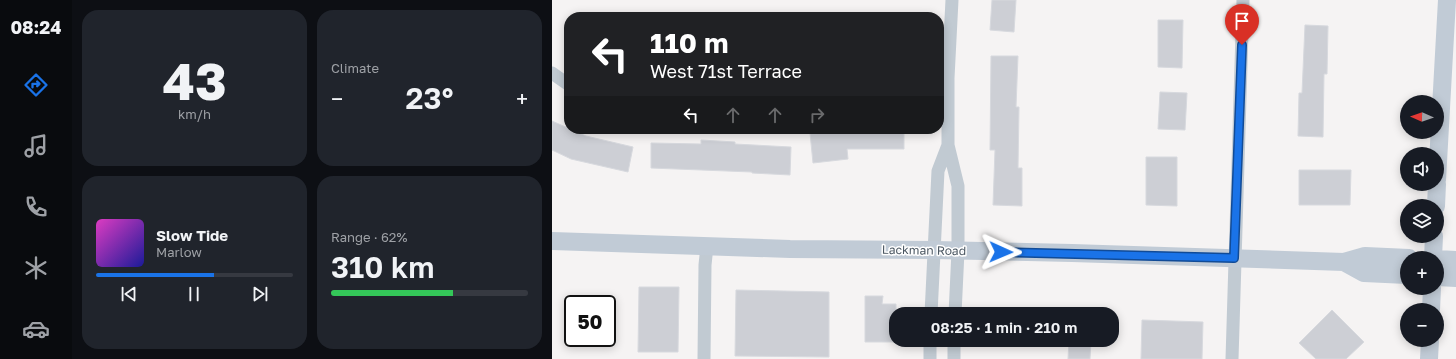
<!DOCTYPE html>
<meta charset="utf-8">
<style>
body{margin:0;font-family:"Golos Text",sans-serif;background:#20242c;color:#f1f3f6;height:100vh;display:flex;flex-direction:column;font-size:15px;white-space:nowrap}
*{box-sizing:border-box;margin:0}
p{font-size:13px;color:#9ea1a6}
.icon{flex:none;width:22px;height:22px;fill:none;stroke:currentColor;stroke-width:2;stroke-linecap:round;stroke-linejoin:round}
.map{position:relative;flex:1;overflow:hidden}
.details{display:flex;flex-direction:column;gap:10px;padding:10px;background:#0d0f14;width:480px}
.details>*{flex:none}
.guide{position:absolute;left:12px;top:12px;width:380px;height:122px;border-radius:16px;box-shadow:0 2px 10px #0003;background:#202124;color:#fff;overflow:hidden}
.needle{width:26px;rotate:272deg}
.tools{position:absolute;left:848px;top:95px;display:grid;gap:8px}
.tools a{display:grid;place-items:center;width:44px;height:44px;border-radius:50%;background:#171b24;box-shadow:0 2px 10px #0003;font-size:20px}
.speed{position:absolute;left:12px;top:295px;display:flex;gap:8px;font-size:20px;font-weight:700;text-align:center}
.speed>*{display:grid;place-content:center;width:52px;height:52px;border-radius:50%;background:#171b24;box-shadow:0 2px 10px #0003;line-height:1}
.speed .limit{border:2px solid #111;border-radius:6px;background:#fff;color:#111}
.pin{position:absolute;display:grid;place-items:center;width:34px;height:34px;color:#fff;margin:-41px -17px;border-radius:50% 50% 50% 0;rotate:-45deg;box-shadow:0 0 4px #0007}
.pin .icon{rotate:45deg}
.me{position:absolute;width:44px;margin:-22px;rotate:91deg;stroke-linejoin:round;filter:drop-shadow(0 0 3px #0008)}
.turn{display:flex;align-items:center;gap:14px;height:84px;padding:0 20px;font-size:18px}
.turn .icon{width:52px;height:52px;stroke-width:2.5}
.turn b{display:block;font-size:28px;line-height:34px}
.lanes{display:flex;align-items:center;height:38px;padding:0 20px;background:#0003;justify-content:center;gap:20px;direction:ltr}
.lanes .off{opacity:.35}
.big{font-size:30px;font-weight:600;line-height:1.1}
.details .card{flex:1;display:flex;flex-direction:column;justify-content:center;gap:6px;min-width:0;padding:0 14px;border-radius:16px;background:#20242c}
.details .dial{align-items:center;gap:0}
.dial b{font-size:52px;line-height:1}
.song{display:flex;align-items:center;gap:12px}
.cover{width:48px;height:48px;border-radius:6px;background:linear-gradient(135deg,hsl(310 70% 55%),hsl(240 70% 35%))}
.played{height:4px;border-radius:2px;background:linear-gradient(90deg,#1a73e8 60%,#363941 60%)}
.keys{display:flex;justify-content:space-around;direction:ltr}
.heat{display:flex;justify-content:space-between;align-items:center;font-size:22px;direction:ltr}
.charge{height:6px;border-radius:3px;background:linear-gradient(90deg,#34c759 62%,#363941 0)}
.details .tiles{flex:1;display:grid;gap:10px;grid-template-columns:repeat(2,1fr)}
.trip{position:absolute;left:337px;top:307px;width:230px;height:40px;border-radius:16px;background:#171b24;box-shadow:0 2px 10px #0003;font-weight:600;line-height:40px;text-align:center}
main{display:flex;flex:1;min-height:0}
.tabs{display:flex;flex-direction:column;width:72px;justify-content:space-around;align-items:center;background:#090b0e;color:#9ea1a6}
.tabs .icon{width:28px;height:28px}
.tabs .active{color:#1a73e8}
.tabs b{font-size:18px;color:#f1f3f6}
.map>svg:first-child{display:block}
.building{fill:#cdcfd5;stroke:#d7d9de}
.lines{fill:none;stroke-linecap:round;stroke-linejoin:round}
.minor{stroke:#c1cad2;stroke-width:13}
.secondary{stroke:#c1cbd6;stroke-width:18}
.route-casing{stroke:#114b97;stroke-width:10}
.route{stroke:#1a73e8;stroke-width:7}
.labels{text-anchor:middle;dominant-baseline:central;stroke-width:3;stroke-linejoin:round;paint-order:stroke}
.street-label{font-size:12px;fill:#4a5661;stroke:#fff}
</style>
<main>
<nav class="tabs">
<b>08:24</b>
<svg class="icon active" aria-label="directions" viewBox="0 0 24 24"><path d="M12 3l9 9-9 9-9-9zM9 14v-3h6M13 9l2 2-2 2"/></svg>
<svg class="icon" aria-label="music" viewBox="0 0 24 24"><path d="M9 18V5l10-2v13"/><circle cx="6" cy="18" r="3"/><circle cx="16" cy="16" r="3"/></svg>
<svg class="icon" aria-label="phone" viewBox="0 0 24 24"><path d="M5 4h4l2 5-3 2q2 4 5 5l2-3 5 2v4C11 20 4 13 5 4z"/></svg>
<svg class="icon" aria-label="climate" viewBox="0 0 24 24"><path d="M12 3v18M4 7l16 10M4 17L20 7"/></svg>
<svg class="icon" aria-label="car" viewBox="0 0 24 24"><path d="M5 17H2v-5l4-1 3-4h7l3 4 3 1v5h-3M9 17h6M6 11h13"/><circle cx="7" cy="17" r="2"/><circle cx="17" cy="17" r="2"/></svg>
</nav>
<section class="details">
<div class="tiles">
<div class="card dial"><b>43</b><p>km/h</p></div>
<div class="card"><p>Climate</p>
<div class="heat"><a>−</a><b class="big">23°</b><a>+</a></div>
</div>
<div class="card">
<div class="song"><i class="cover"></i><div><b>Slow Tide</b><p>Marlow</p></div></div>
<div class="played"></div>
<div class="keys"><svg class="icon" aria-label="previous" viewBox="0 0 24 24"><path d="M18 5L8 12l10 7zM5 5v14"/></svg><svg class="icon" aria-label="pause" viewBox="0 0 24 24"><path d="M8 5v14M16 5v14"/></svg><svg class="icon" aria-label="next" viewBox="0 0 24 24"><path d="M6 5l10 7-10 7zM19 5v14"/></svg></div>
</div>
<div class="card"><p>Range · 62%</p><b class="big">310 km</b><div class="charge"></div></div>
</div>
</section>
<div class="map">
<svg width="904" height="359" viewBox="0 0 904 359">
<rect width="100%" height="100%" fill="#f5f3f3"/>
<!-- building -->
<path class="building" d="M440 0H464L462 32 438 30Z
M606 20H631L630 68 606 67Z
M753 25 776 26 775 74H772L771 137 746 136 747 93H750Z
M439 56H466L464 107H467L466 168H470V206L441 205 443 150H438Z
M608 92 635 93 633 130 606 129Z
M0 121 34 136 81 147 76 172 19 159 0 150Z
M294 129H352V149H295L296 159 261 163 258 133Z
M149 140 183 142V144L239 147 238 175 200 173V172L99 168V143L149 144Z
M594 157H625V206L594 205Z
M747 170H799L798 205H747Z
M87 287H127L126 352H86Z
M184 290 277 292V357L183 356Z
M313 296H331L330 304H344V342H313Z
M780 310 812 342 794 359H764L747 343Z
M590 320 651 322 650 359H589Z
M517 340H539L538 359H516Z"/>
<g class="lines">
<!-- minor -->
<path class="minor" d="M400 0 396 78V145L406 186V251L403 314
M0 73 17 85
M379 314 386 171 396 145
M152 359 153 265 155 246
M378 359V340
M402 359V340
M680 359 691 0"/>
<!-- secondary -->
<path class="secondary" d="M885 180 895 0
M884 206 885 184
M0 241 238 249 383 250 520 253 792 262 813 256 857 258
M881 258 882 236
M885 259 904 260
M792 262 812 273 855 275
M885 277 904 278
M879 310 880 288
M877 359 878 340"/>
</g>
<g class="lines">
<defs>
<path id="route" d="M449 252 682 258 690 45"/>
</defs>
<!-- route casing -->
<use href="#route" class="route-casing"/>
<!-- route -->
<use href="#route" class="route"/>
</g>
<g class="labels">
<!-- street labels -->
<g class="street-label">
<text transform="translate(372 250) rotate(1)">Lackman Road</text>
</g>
</g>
</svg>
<div class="tools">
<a><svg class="needle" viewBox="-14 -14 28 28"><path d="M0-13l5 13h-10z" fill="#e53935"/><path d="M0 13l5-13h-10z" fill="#9ea1a6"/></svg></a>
<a><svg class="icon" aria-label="sound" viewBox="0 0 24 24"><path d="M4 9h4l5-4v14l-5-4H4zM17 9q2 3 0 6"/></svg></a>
<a><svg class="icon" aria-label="layers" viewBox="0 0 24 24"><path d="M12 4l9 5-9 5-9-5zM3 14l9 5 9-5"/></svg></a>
<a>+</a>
<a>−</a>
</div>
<div class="speed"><div class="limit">50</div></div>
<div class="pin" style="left:690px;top:45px;background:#d93025"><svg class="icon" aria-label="arrive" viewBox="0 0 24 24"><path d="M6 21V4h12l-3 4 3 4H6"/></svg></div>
<svg class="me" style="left:449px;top:252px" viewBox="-20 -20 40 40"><path d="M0-17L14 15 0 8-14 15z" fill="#1a73e8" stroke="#fff" stroke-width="4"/></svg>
<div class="trip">08:25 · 1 min · 210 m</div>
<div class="guide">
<div class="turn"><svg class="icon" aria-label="left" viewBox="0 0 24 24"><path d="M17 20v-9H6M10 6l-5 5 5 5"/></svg><div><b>110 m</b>West 71st Terrace</div></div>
<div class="lanes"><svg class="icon" aria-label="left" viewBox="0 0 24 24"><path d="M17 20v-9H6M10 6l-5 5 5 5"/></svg><svg class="icon off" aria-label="ahead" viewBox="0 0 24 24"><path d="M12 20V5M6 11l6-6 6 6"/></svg><svg class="icon off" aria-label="ahead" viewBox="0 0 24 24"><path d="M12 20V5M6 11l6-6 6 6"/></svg><svg class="icon off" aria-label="right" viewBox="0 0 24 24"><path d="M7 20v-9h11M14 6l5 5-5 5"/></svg></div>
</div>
</div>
</main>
